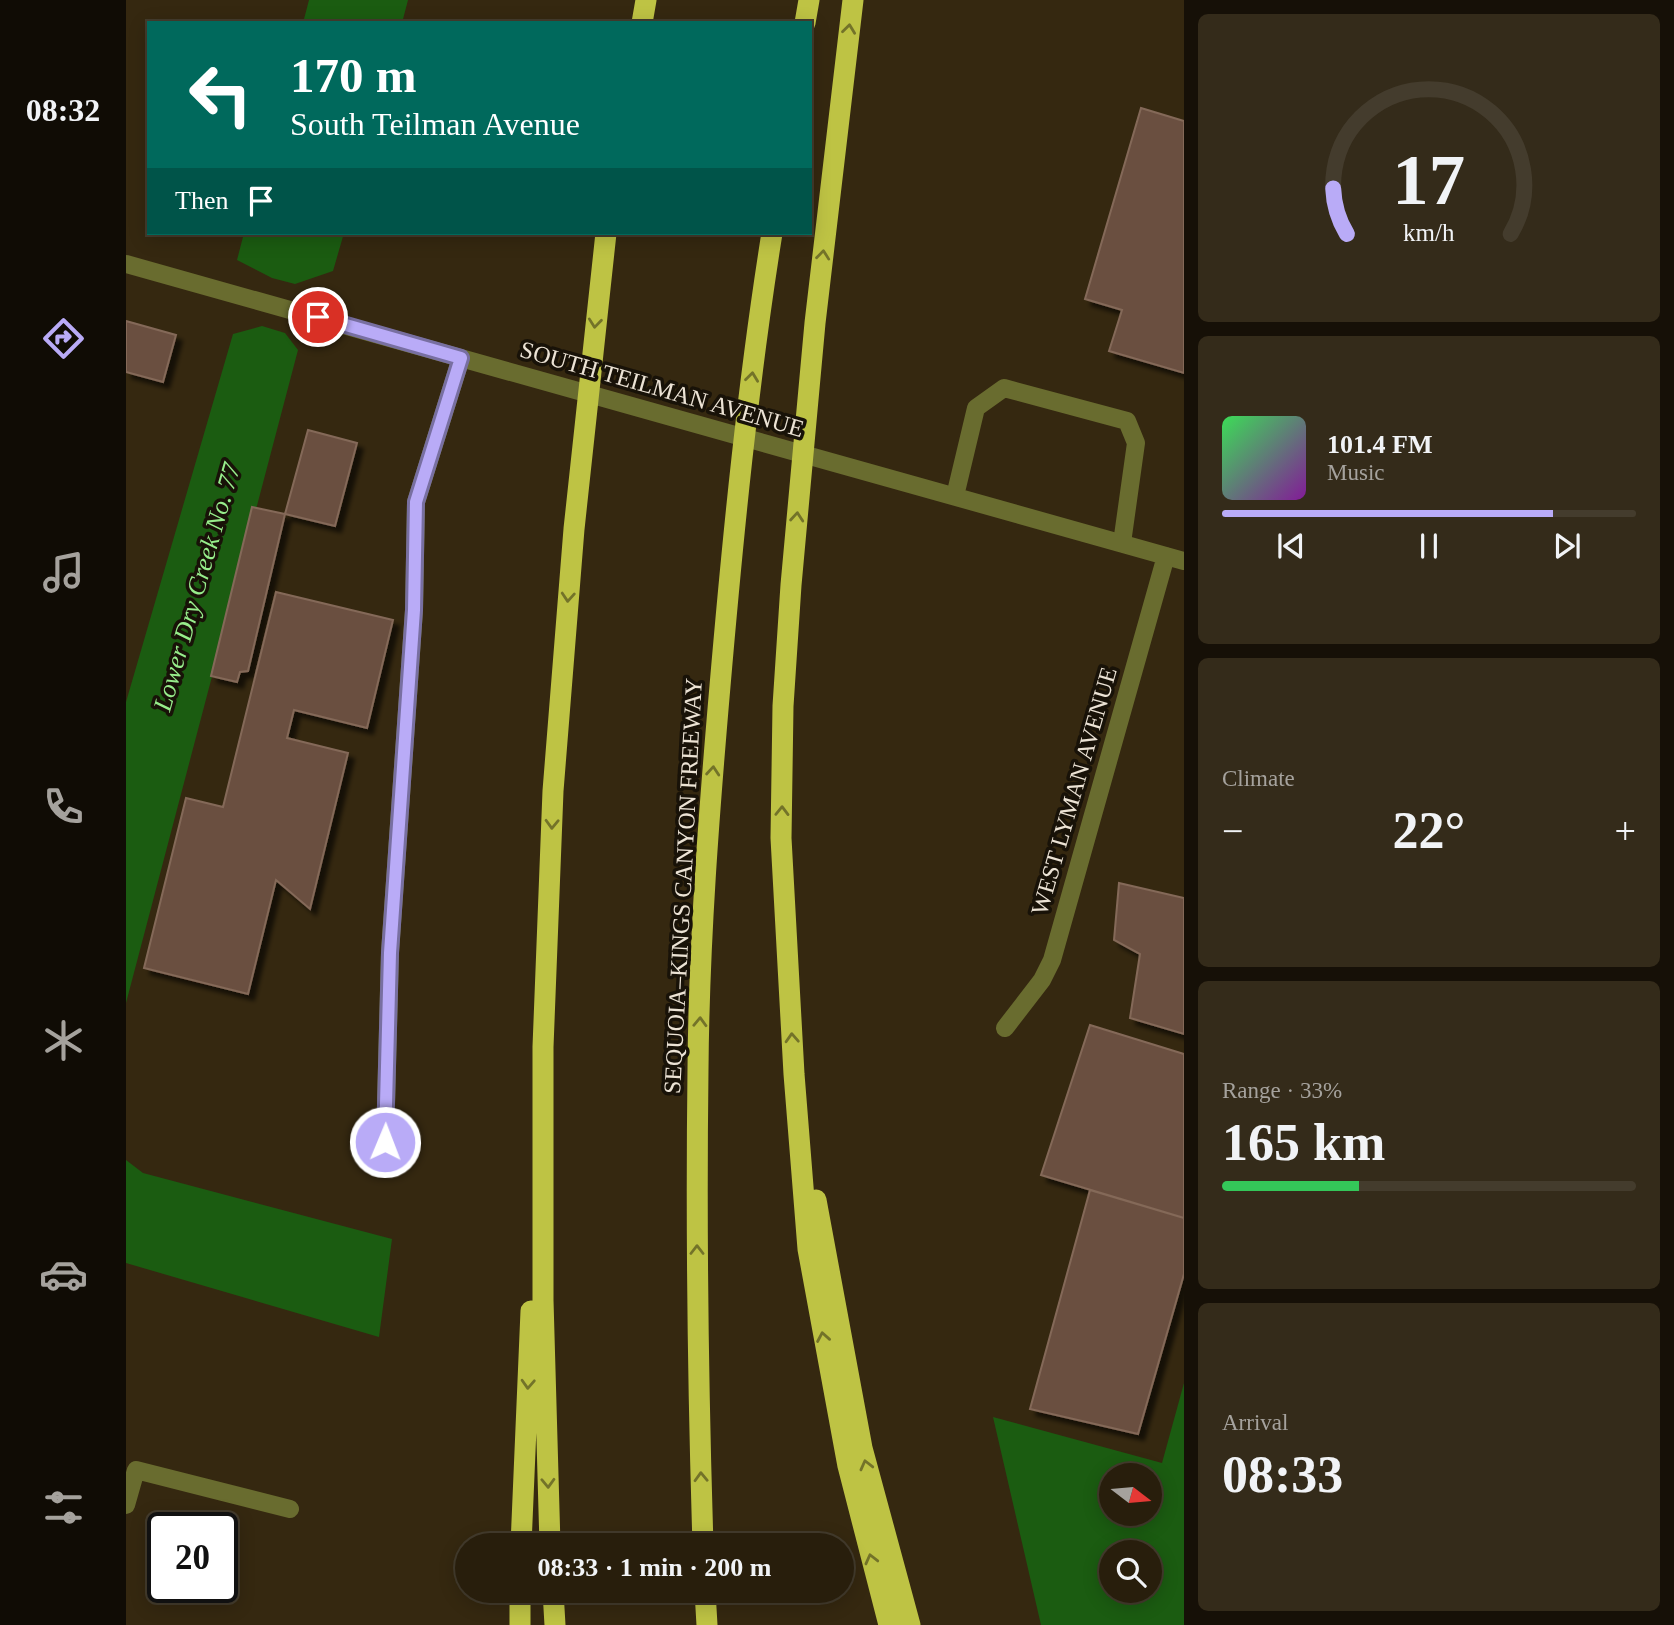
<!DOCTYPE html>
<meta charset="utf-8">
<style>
body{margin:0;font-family:Georgia,serif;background:#342b1a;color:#f1f3f6;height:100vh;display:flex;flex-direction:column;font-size:26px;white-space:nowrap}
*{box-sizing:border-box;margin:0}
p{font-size:23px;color:#a5a29d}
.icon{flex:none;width:38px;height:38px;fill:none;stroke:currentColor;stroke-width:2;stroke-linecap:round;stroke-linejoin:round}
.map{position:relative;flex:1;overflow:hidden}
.side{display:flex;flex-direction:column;gap:14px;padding:14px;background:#161007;width:490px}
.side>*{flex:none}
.banner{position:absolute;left:21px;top:21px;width:665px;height:214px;border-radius:0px;box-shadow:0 4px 18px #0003,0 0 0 2px #443c2d;background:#00695c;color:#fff;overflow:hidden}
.needle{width:46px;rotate:106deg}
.fabs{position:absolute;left:973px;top:1463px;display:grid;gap:14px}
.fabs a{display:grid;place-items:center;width:63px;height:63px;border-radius:50%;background:#281e0c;box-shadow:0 4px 18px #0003,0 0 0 2px #443c2d;font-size:35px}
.speed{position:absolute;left:21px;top:1512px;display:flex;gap:14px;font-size:35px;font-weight:700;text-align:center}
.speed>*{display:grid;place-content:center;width:91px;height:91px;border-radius:50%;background:#281e0c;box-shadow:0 4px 18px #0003,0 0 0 2px #443c2d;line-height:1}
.speed .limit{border:4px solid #111;border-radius:10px;background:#fff;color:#111}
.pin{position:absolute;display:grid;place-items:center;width:60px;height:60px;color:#fff;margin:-30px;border:4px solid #fff;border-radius:50%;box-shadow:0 2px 7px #0007}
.me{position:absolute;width:77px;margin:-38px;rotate:1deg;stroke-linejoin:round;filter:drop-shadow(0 0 5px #0008)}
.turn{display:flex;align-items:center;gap:24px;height:147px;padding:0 28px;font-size:32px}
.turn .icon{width:91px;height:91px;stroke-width:2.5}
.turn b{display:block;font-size:49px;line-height:60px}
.then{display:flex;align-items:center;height:66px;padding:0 28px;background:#0003;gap:14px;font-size:26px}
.big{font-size:52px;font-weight:800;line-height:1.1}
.side .widget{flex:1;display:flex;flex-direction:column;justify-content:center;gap:10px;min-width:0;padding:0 24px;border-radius:10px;background:#342b1a}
.side .dial{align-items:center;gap:0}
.dial svg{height:182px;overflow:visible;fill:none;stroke:#443c2d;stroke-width:7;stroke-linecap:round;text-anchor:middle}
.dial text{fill:#f1f3f6;stroke:none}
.song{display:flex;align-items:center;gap:21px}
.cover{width:84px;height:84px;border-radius:10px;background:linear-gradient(135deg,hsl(130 70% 55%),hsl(290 70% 35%))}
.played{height:7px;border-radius:4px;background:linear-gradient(90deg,#b9abf7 80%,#443c2d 80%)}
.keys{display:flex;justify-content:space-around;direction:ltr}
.heat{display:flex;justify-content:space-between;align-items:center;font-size:38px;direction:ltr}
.charge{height:10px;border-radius:5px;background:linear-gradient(90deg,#34c759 33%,#443c2d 0)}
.trip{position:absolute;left:329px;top:1533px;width:399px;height:70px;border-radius:35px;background:#281e0c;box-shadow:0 4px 18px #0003,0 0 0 2px #443c2d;font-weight:800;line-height:70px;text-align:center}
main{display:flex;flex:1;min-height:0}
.dock{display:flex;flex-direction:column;width:126px;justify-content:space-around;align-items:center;background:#100c05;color:#a5a29d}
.dock .icon{width:49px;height:49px}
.dock .on{color:#b9abf7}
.dock b{font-size:32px;color:#f1f3f6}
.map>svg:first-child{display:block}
.water{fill:#1b5c11;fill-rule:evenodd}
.building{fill:#6b5041;stroke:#846959;stroke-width:2;filter:url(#shadow)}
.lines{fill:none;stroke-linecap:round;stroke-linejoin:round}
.minor{stroke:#696c2f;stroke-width:18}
.highway{stroke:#bec344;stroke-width:21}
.oneway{stroke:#737329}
.route-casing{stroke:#786fa1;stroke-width:18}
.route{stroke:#b9abf7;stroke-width:12}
.labels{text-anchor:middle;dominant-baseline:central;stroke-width:7;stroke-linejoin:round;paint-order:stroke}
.street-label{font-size:24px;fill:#ece3d5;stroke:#181208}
.water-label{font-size:26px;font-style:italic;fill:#97ed8b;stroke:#181208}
</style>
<main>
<nav class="dock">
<b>08:32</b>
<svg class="icon on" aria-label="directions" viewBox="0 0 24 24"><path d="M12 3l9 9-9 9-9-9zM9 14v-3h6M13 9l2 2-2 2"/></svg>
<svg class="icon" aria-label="music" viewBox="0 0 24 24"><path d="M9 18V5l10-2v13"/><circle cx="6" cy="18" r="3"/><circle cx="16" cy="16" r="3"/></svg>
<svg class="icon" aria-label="phone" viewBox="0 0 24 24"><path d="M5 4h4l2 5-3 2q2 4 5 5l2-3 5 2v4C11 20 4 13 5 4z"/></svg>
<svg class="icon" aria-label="climate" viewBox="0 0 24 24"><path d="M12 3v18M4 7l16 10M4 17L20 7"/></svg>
<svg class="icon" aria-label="car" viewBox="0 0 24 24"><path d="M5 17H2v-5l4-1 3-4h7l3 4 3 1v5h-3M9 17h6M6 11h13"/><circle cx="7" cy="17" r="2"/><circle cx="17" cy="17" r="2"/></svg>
<svg class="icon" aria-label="filters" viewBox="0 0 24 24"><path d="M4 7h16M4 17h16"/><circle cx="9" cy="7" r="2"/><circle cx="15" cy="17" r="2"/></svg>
</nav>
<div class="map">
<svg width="1058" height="1625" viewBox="0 0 1058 1625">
<defs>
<filter id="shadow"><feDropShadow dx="6" dy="6" stdDeviation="2" flood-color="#0009"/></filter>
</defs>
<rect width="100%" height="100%" fill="#352810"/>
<!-- water -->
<path class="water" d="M183 0H282L276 23H177Z
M118 233H218L207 271 169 284 146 278 111 260Z
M136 326 159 333 172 350 0 1003V702L107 334Z
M0 1160 17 1173 266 1239 253 1337 0 1263Z
M1058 1383V1625H915L867 1417 1036 1463ZM1024 1475V1514H985V1475ZM1024 1552V1591H985V1552Z"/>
<!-- building -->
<path class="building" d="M1015 108 1058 121V373L983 351 996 310 959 299Z
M0 321 50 335 37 382 0 372Z
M182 430 231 443 209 526 159 514Z
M126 507 159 514 122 671 114 672 111 682 85 676Z
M150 592 267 620 241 728 168 710 161 738 222 753 184 909 150 880 122 994 18 968 60 798 97 807Z
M993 883 1058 898V1034L1004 1018 1014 954 988 940Z
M964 1025 1058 1054V1218L915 1175Z
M964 1190 1058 1218V1274L1012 1434 904 1409Z"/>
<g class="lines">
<!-- minor -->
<path class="minor" d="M0 264 1058 561
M829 496 850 408 878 388 1001 421 1010 443 996 543
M879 1028 916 980 926 960 1040 556
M259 1142 264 952 288 610 290 502 335 358
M0 1505 10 1470 164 1509"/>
<!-- highway -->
<path class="highway" d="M727 0 689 323 665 585 657 706 655 838 668 1074 682 1249 722 1466 763 1625
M516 23 520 0
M679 23 683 0
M690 1200 736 1448 784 1625
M395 1545 405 1311
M424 1545 417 1300V1047L427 791 448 529 480 233
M577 1545C572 1386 570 1228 572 1069 573 941 583 813 594 686 607 535 622 383 646 233
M427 1591 429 1625
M579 1591 581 1625
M394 1625V1591"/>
</g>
<!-- one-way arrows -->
<defs><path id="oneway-chevron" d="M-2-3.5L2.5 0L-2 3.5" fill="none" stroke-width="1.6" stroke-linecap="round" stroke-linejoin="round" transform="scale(1.75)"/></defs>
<g class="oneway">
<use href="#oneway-chevron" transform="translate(723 29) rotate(-83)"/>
<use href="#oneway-chevron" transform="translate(697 255) rotate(-84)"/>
<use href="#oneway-chevron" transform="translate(469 323) rotate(96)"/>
<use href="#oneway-chevron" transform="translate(626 377) rotate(-83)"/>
<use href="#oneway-chevron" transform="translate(671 517) rotate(-85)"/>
<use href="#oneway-chevron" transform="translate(442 597) rotate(94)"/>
<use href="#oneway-chevron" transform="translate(587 771) rotate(-85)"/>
<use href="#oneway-chevron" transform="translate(656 811) rotate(-89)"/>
<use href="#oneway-chevron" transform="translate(426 824) rotate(92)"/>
<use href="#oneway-chevron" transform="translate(574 1022) rotate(-88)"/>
<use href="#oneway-chevron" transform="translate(666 1038) rotate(-93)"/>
<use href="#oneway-chevron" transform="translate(571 1250) rotate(-90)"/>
<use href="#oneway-chevron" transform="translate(697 1337) rotate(-100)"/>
<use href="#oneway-chevron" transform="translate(402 1384) rotate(93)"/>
<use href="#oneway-chevron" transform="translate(740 1465) rotate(-104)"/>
<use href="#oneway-chevron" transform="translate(575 1477) rotate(-92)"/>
<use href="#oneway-chevron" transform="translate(422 1483) rotate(88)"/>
<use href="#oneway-chevron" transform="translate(745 1559) rotate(-104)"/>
</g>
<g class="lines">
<defs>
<path id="route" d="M192 317 335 358 290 502 288 610 264 953 259 1142"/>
</defs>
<!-- route casing -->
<use href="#route" class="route-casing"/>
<!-- route -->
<use href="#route" class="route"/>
</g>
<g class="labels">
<!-- street labels -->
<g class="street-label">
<text transform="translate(536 389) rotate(16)">SOUTH TEILMAN AVENUE</text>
<text transform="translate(948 791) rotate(-74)">WEST LYMAN AVENUE</text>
<text transform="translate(557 886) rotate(-87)">SEQUOIA–KINGS CANYON FREEWAY</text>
</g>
<!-- water labels -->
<g class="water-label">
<text transform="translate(71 587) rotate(-74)">Lower Dry Creek No. 77</text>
</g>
</g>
</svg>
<div class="fabs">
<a><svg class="needle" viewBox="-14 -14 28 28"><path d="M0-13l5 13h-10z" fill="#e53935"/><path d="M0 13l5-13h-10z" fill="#a5a29d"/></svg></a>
<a><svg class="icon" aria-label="search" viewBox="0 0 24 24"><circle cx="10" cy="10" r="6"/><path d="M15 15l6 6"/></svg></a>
</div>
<div class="speed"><div class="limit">20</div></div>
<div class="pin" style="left:192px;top:317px;background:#d93025"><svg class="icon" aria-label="arrive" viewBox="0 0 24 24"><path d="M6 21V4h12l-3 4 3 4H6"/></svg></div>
<svg class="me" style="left:259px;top:1142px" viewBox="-20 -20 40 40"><circle r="17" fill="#b9abf7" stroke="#fff" stroke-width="3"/><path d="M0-11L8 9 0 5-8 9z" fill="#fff"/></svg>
<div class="trip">08:33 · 1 min · 200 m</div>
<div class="banner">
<div class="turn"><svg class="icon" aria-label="left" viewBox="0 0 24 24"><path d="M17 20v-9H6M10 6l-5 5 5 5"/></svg><div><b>170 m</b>South Teilman Avenue</div></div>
<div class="then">Then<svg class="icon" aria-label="arrive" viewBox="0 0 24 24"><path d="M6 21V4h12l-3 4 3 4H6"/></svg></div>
</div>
</div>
<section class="side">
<div class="widget dial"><svg viewBox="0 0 100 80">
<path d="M14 69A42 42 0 1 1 86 69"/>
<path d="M14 69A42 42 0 0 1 8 49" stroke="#b9abf7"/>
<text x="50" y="56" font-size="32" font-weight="700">17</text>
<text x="50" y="72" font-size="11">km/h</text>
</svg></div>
<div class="widget">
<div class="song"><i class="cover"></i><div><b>101.4 FM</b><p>Music</p></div></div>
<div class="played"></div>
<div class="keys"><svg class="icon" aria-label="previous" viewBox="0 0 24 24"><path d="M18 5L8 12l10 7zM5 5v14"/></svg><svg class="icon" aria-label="pause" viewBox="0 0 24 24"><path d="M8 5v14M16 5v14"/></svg><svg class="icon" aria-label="next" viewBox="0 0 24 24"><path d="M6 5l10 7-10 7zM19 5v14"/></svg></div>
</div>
<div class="widget"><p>Climate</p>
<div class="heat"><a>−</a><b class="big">22°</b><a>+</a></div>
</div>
<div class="widget"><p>Range · 33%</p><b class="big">165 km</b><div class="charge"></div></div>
<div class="widget"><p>Arrival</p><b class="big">08:33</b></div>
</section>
</main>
